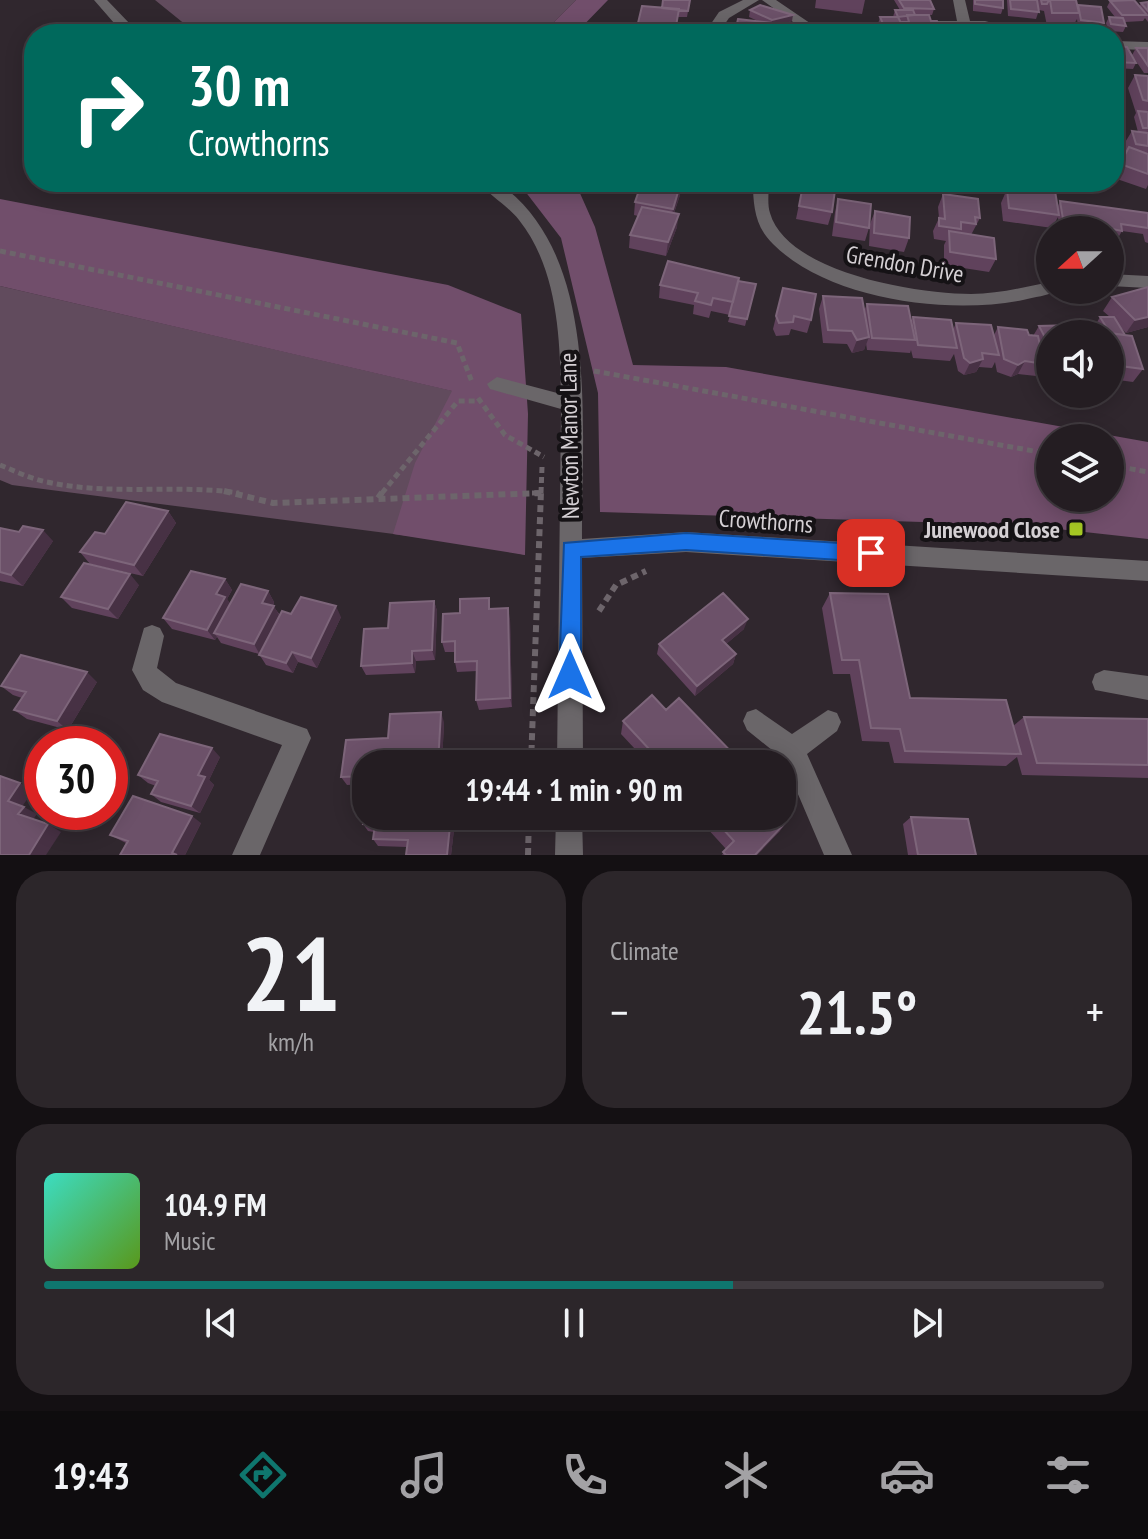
<!DOCTYPE html>
<meta charset="utf-8">
<style>
body{margin:0;font-family:"PT Sans Narrow",sans-serif;background:#2c262a;color:#f1f3f6;height:100vh;display:flex;flex-direction:column;font-size:30px;white-space:nowrap}
*{box-sizing:border-box;margin:0}
p{font-size:26px;color:#a3a2a5}
.icon{flex:none;width:44px;height:44px;fill:none;stroke:currentColor;stroke-width:2;stroke-linecap:round;stroke-linejoin:round}
.map{position:relative;height:855px;overflow:hidden}
.drawer{display:flex;flex-direction:column;gap:16px;padding:16px;background:#141013;flex:1}
.drawer>*{flex:none}
.hud{position:absolute;left:24px;top:24px;width:1100px;height:168px;border-radius:32px;box-shadow:0 4px 20px #0003,0 0 0 2px #413b40;background:#00695c;color:#fff;overflow:hidden}
.needle{width:52px;rotate:249deg}
.tools{position:absolute;left:1036px;top:216px;display:grid;gap:16px}
.tools a{display:grid;place-items:center;width:88px;height:88px;border-radius:50%;background:#241d22;box-shadow:0 4px 20px #0003,0 0 0 2px #413b40;font-size:40px}
.speed{position:absolute;left:24px;top:726px;display:flex;gap:16px;font-size:40px;font-weight:700;text-align:center}
.speed>*{display:grid;place-content:center;width:104px;height:104px;border-radius:50%;background:#241d22;box-shadow:0 4px 20px #0003,0 0 0 2px #413b40;line-height:1}
.speed .limit{border:12px solid #d22;background:#fff;color:#111}
.pin{position:absolute;display:grid;place-items:center;width:68px;height:68px;color:#fff;margin:-34px;border-radius:16px;box-shadow:0 4px 12px #0006}
.me{position:absolute;width:88px;margin:-44px;rotate:0deg;stroke-linejoin:round;filter:drop-shadow(0 0 6px #0008)}
.turn{display:flex;align-items:center;gap:28px;height:168px;padding:0 32px;font-size:36px}
.turn .icon{width:104px;height:104px;stroke-width:2.5}
.turn b{display:block;font-size:56px;line-height:68px}
.big{font-size:60px;font-weight:600;line-height:1.1}
.drawer .tile{flex:1;display:flex;flex-direction:column;justify-content:center;gap:12px;min-width:0;padding:0 28px;border-radius:32px;background:#2c262a}
.drawer .dial{align-items:center;gap:0}
.dial b{font-size:104px;line-height:1}
.song{display:flex;align-items:center;gap:24px}
.cover{width:96px;height:96px;border-radius:12px;background:linear-gradient(135deg,hsl(170 70% 55%),hsl(90 70% 35%))}
.played{height:8px;border-radius:4px;background:linear-gradient(90deg,#0f766e 65%,#413b40 65%)}
.keys{display:flex;justify-content:space-around;direction:ltr}
.heat{display:flex;justify-content:space-between;align-items:center;font-size:44px;direction:ltr}
.drawer .tiles{flex:1;display:grid;gap:16px;grid-template-columns:1fr 1fr}
.tile:last-child{grid-column:span 2}
.trip{position:absolute;left:352px;top:750px;width:444px;height:80px;border-radius:32px;background:#241d22;box-shadow:0 4px 20px #0003,0 0 0 2px #413b40;font-weight:600;line-height:80px;text-align:center}
.tabs{display:flex;height:128px;justify-content:space-around;align-items:center;background:#0e0c0e;color:#a3a2a5}
.tabs .icon{width:56px;height:56px}
.tabs .current{color:#0f766e}
.tabs b{font-size:36px;color:#f1f3f6}
.map>svg:first-child{display:block}
.green{fill:#614b5d}
.forest{fill:#714e6b;fill-rule:evenodd}
.lines{fill:none;stroke-linecap:round;stroke-linejoin:round}
.path-far1{stroke:#6d656b;stroke-width:5;stroke-dasharray:6 4;stroke-linecap:butt}
.path{stroke:#6d656b;stroke-width:6;stroke-dasharray:7 5;stroke-linecap:butt}
.minor{fill:#6a6669;fill-rule:evenodd}
.wall{fill:#60425c}
.shaded-wall{fill:#473144}
.building{fill:#6c5169;stroke:#7d657a;stroke-width:2}
.route{fill:#1a73e8;stroke:#114b97;stroke-width:2}
.poi-dot{fill:#a5c824;stroke:#151215;stroke-width:3}
.labels{text-anchor:middle;dominant-baseline:central;stroke-width:8;stroke-linejoin:round;paint-order:stroke}
.street-label{font-size:24px;fill:#d5d0d4;stroke:#151215}
.poi-label{font-size:24px;font-weight:bold;fill:#d5d0d4;stroke:#151215;text-anchor:end}
</style>
<div class="map">
<svg width="1148" height="855" viewBox="0 0 1148 855">
<rect width="100%" height="100%" fill="#30272e"/>
<!-- green -->
<path class="green" d="M155 0H576L542 34H197Z
M0 286 453 391 525 555 487 546 12 485 0 480Z"/>
<!-- forest -->
<path class="forest" d="M576 0H608L575 34H542Z
M518 182H575L595 227 633 365 726 367 1148 442V539L1021 525 600 512 598 393 561 238ZM1050 438H1110V498H1050Z
M0 199 448 285 521 314 528 414 525 555 393 534 415 463 452 391 0 286Z"/>
<g class="lines">
<!-- path-far1 -->
<path class="path-far1" d="M0 251 457 343 472 382
M594 371 1050 454
M478 398 505 435 544 457
M0 465C15 471 31 479 47 482 110 496 176 484 239 493
M1110 465 1148 472
M382 493 458 401H479
M532 493H542
M541 493 542 467"/>
<!-- path -->
<path class="path" d="M224 491 273 503 542 493
M378 498 383 491
M599 611 616 585 646 571
M531 764 541 491
M528 855 529 816"/>
<!-- minor -->
<path class="minor" d="M94 0H107L131 25 145 34 121 31Z
M743 0H759L729 18 718 34H704L719 12Z
M762 0H776L826 34H810Z
M953 0H965L970 21H985L1034 34 919 28V22L924 21H957Z
M1114 41 1148 42V50L1114 49Z
M478 182H497C602 253 581 428 582 539L686 532 1148 561V581L686 552 582 558 583 764H557L561 409 490 389 487 384 497 377 561 394C560 335 557 268 519 220 507 205 490 196 478 182Z
M753 182H769C769 191 767 204 770 213 787 273 918 294 971 294 998 294 1024 287 1050 282V290H1058C1048 296 1034 297 1023 300 948 315 829 300 773 244 755 227 753 205 753 182Z
M1110 274 1148 276V288L1110 286Z
M152 625 160 628 164 636 157 668 176 683 307 729 311 738 260 855H232L282 745 162 702 143 690 132 670 144 628Z
M1104 670 1148 676V700L1095 690 1092 682 1095 674Z
M756 709 792 734 828 710 837 713 841 722 837 731 807 754 852 855H824L783 759 747 730 743 721 747 712Z
M556 816H582L583 855H555Z"/>
</g>
<!-- wall -->
<path class="wall" d="M690 0 687 17H678L675 34H638V23L662 8Z
M816 0H865L862 14 815 8Z
M894 0H924L934 9 932 15H929L931 21 942 30 941 32 943 34H897L898 30H881L878 24 880 17H893L895 10H900Z
M973 0H1003V8L1001 14 973 11Z
M1007 0H1037V3L1038 0H1076L1078 6 1104 23 1101 29 1078 26 1077 19 1073 26H1047L1044 11 1039 10 1036 19 1008 16Z
M1110 1 1139 7 1141 3 1148 2V22L1145 18 1143 21 1125 22 1126 26 1123 32 1108 31 1106 23 1109 17H1115L1107 7Z
M750 10 792 21 772 27 771 34H735L738 19 760 22 749 17Z
M1114 46 1136 63 1133 69 1114 68Z
M1136 48H1148V73H1144L1132 55Z
M1135 75 1148 76V185L1146 189 1114 178V173L1127 152 1124 144 1132 131 1138 132 1134 117 1136 113 1128 88Z
M681 182 680 195 674 213 677 227 666 256 629 248 630 235 638 216 634 215 635 202Z
M813 182H846L845 186Z
M1078 182H1112L1109 187 1080 185Z
M803 185 832 212 828 225 796 219Z
M1026 187 1058 206 1060 201 1148 213V243L1145 242 1143 234 1122 231 1118 238 1110 236V230H1054L1056 225 1059 226 1058 217 1052 228 1003 221 1001 203 1007 189 1024 192Z
M943 194 980 218 971 235 996 259 989 272 944 265V245L946 241 934 239 933 231 939 218 938 207Z
M838 199 869 228 865 241 832 236 835 212Z
M875 211 909 238 904 252 869 246 870 224Z
M738 284H756L745 326 728 322 730 315 711 311 709 318 693 314 694 305 659 298 660 285Z
M1148 287V327L1126 333 1121 328 1143 369 1133 382 1118 380 1113 388 1110 389V334H1089L1091 331 1101 332 1096 324 1100 317H1110L1103 311 1112 297Z
M783 288 811 320 807 333 791 329 789 335 776 336 773 329Z
M823 296 864 311 867 304 911 321 913 317 953 330 956 323 994 335 998 327 1033 336 1039 326 1050 334V375L1044 363 1036 376 1018 374 1011 377 997 372 995 362 992 368 979 367 976 372 964 375 958 371 954 354 950 361 913 358 911 350 910 353 867 350 866 343 864 350 852 353 847 344 823 343 819 309Z
M168 511 176 523 143 576 90 564 80 552 105 534Z
M0 528 53 541 23 586 0 581Z
M225 579 232 590 227 599 230 604 268 591 274 602 273 606 280 615 291 614 341 617 317 668 298 662 293 673 266 665 259 654 221 643 217 637 215 640 172 629 163 618Z
M139 585 118 619 72 608 61 597Z
M830 593 910 698 1013 726 1024 717 1148 719V778L1022 775 1017 757 1006 766 894 763 889 742 862 741 850 674H833L822 608Z
M434 601 437 611 435 660 416 661 415 673 366 675 361 666 388 628Z
M491 609 510 619 512 707 479 710 476 700 477 671 457 672 455 662V652H445L442 642 460 613Z
M744 629 726 644 736 654 733 664 695 696 657 654 659 644Z
M97 682 68 730 27 719 14 710 22 698 13 695 1 686Z
M666 710 743 764H649L621 734 623 721Z
M444 722 442 764H366V784L347 785 341 777 388 738Z
M220 757 209 780 214 785 200 813 161 802 151 794 156 786 148 783 138 775Z
M696 816H782L780 831 757 855H722L726 849Z
M911 817 976 855H908L903 824Z
M455 821 451 855H406L407 847 378 846 373 839 374 832 368 831 363 824Z
M201 823 185 855H120L126 843 110 835Z"/>
<!-- shaded-wall -->
<path class="shaded-wall" d="M793 15 792 21 771 27 772 20Z
M681 182 680 195 671 222 673 209Z
M679 214 677 227 666 256 668 242Z
M1148 317V327L1126 333 1135 320Z
M869 337 864 350 852 353 857 340Z
M983 359 976 372 964 375 970 363Z
M1025 361 1018 374 1011 377 1018 365Z
M1122 375 1113 388 1110 389 1117 378Z
M168 511 176 523 143 576 134 565Z
M43 530 53 541 23 586 11 575Z
M130 574 139 585 118 619 108 609Z
M225 579 232 590 227 599 233 607 214 633 217 637 215 640 207 630 216 594Z
M268 591 274 602 268 614 262 603Z
M434 601 437 611 435 660 432 650Z
M274 606 280 617 260 655 254 644Z
M336 606 341 617 317 668 311 658Z
M508 608 510 619 512 707 510 698Z
M748 619 744 629 719 650 722 640Z
M412 651 416 661 415 673 412 663Z
M292 652 298 662 293 673 286 663Z
M736 654 733 664 695 696 697 686Z
M87 672 97 682 68 730 57 721Z
M441 712 444 722 442 764H438Z
M212 748 220 757 209 780 214 785 200 813 191 806 198 775Z
M20 783 33 791 21 808 8 801Z
M24 807 37 814 32 821 18 814Z
M192 816 201 823 185 855H175L172 853Z
M451 816 455 821 451 855H447Z
M787 821 780 831 757 855H755Z
M48 824 61 832 46 855H29Z"/>
<!-- building -->
<path class="building" d="M663 0H690L688 11 662 8Z
M899 0H930L934 9 904 8Z
M975 0H1003V8L975 4Z
M1010 0H1037L1039 12 1011 9Z
M1041 0H1049L1047 4H1042Z
M1050 0H1076L1079 13H1052Z
M1134 0 1147 15H1122L1110 1Z
M1148 2V11L1141 3Z
M760 5 793 15 772 20 750 10Z
M1078 5 1101 7 1104 23 1081 20Z
M642 6 679 9 676 26 638 23Z
M895 10H913L915 15 898 17Z
M907 15H929L931 21H937L942 30 899 27 902 22H909Z
M880 17H898L901 23 883 24Z
M1109 17 1123 18 1126 26 1111 24Z
M738 19 773 23 771 34H749L750 30 736 28Z
M805 31 822 33V34H805Z
M942 32 943 34 910 33Z
M1114 46 1127 47 1136 63 1114 62Z
M1136 48H1148V66Z
M1135 75 1148 76V101L1143 100Z
M1138 111 1148 112V128H1143Z
M1132 131 1148 133V146L1136 144Z
M1129 147 1148 154V174L1120 164Z
M642 182H681L673 209 635 202Z
M803 185 835 190 832 212 799 206Z
M1026 187 1055 191 1059 215 1009 208 1007 189 1027 192Z
M943 194 978 199 980 218 975 217 976 224 961 222V229L939 226V218L945 219Z
M838 199 871 204 869 228 836 222Z
M1060 201 1148 213V229V228L1121 224 1122 231 1063 219Z
M642 207 679 214 668 242 630 235Z
M875 211 910 217 909 238 874 233Z
M1056 225 1080 228V230H1057Z
M949 231 994 238 996 259 950 252Z
M668 261 739 278 733 302 713 298 711 305 695 301 698 293 660 285Z
M738 281 756 284 747 319 729 316Z
M1148 287V317L1135 320 1112 297Z
M783 288 816 294 811 320 794 316 793 322 779 323 776 316Z
M823 296 862 298 869 337 857 340 852 331 828 330Z
M867 304 908 306 915 340 872 338Z
M913 317 951 320 957 348 918 345Z
M1100 317H1114L1125 335 1110 333Z
M956 323 991 325 999 355 982 353 983 359 970 363 964 358Z
M1075 325 1079 334H1050V347L1039 326Z
M998 327 1027 330 1029 335 1038 336 1044 364 1025 361 1018 365 1004 359Z
M1091 331 1132 336 1143 369 1120 366 1122 375 1117 378 1110 375V334H1092Z
M126 502 168 511 134 565 80 552 95 532 105 534Z
M23 526 43 530 11 575 0 572V528L19 532Z
M84 563 130 574 108 609 61 597Z
M191 571 225 579 216 594 225 597 207 630 163 618Z
M241 584 268 591 262 603 274 606 254 644 214 633Z
M723 593 748 619 722 640 736 654 697 686 659 644Z
M830 593 888 594 910 698 1006 700 1021 754 905 751 900 729 871 728 859 660H842Z
M301 597 336 606 311 658 292 652 286 663 259 655 282 611 291 614Z
M489 598V609L508 608 510 698 476 700 477 661 455 662V641L442 642 443 614 460 613V599Z
M434 601 432 650 412 651V663L361 666 364 629 388 628 390 603Z
M21 655 87 672 57 721 14 710 26 692 1 686Z
M652 695 666 710 679 698 743 764H663L623 721Z
M441 712 438 764H366V776L341 777 346 740 388 738 390 714Z
M1024 717 1148 719V765L1037 763Z
M160 734 212 748 198 775 205 777 191 806 151 794 158 781 138 775Z
M0 776 20 783 8 801 24 807 18 814 48 824 29 855H0Z
M133 796 192 816 172 853 177 855H120L128 841 110 835Z
M366 805V816H451L447 855H406L408 840 373 839 375 825 363 824Z
M711 816H782L787 821 755 855H726L723 852 734 841Z
M911 817 968 819 976 855H918Z"/>
<!-- route -->
<path class="route" d="M686 533 871 545 881 553 871 562 686 550 581 557V675L578 683 570 686 563 683 559 675 564 543Z"/>
<!-- markers -->
<rect class="poi-dot" x="1068" y="521" width="16" height="16" rx="4"/>
<g class="labels">
<!-- street labels -->
<g class="street-label">
<text transform="translate(905 264) rotate(10)">Grendon Drive</text>
<text transform="translate(569 436) rotate(-91)">Newton Manor Lane</text>
<text transform="translate(766 521) rotate(4)">Crowthorns</text>
</g>
<!-- poi labels -->
<g class="poi-label">
<text x="1060" y="529">Junewood Close</text>
</g>
</g>
</svg>
<div class="tools">
<a><svg class="needle" viewBox="-14 -14 28 28"><path d="M0-13l5 13h-10z" fill="#e53935"/><path d="M0 13l5-13h-10z" fill="#a3a2a5"/></svg></a>
<a><svg class="icon" aria-label="sound" viewBox="0 0 24 24"><path d="M4 9h4l5-4v14l-5-4H4zM17 9q2 3 0 6"/></svg></a>
<a><svg class="icon" aria-label="layers" viewBox="0 0 24 24"><path d="M12 4l9 5-9 5-9-5zM3 14l9 5 9-5"/></svg></a>
</div>
<div class="speed"><div class="limit">30</div></div>
<div class="pin" style="left:871px;top:553px;background:#d93025"><svg class="icon" aria-label="arrive" viewBox="0 0 24 24"><path d="M6 21V4h12l-3 4 3 4H6"/></svg></div>
<svg class="me" style="left:570px;top:675px" viewBox="-20 -20 40 40"><path d="M0-17L14 15 0 8-14 15z" fill="#1a73e8" stroke="#fff" stroke-width="4"/></svg>
<div class="trip">19:44 · 1 min · 90 m</div>
<div class="hud">
<div class="turn"><svg class="icon" aria-label="right" viewBox="0 0 24 24"><path d="M7 20v-9h11M14 6l5 5-5 5"/></svg><div><b>30 m</b>Crowthorns</div></div>
</div>
</div>
<section class="drawer">
<div class="tiles">
<div class="tile dial"><b>21</b><p>km/h</p></div>
<div class="tile"><p>Climate</p>
<div class="heat"><a>−</a><b class="big">21.5°</b><a>+</a></div>
</div>
<div class="tile">
<div class="song"><i class="cover"></i><div><b>104.9 FM</b><p>Music</p></div></div>
<div class="played"></div>
<div class="keys"><svg class="icon" aria-label="previous" viewBox="0 0 24 24"><path d="M18 5L8 12l10 7zM5 5v14"/></svg><svg class="icon" aria-label="pause" viewBox="0 0 24 24"><path d="M8 5v14M16 5v14"/></svg><svg class="icon" aria-label="next" viewBox="0 0 24 24"><path d="M6 5l10 7-10 7zM19 5v14"/></svg></div>
</div>
</div>
</section>
<nav class="tabs">
<b>19:43</b>
<svg class="icon current" aria-label="directions" viewBox="0 0 24 24"><path d="M12 3l9 9-9 9-9-9zM9 14v-3h6M13 9l2 2-2 2"/></svg>
<svg class="icon" aria-label="music" viewBox="0 0 24 24"><path d="M9 18V5l10-2v13"/><circle cx="6" cy="18" r="3"/><circle cx="16" cy="16" r="3"/></svg>
<svg class="icon" aria-label="phone" viewBox="0 0 24 24"><path d="M5 4h4l2 5-3 2q2 4 5 5l2-3 5 2v4C11 20 4 13 5 4z"/></svg>
<svg class="icon" aria-label="climate" viewBox="0 0 24 24"><path d="M12 3v18M4 7l16 10M4 17L20 7"/></svg>
<svg class="icon" aria-label="car" viewBox="0 0 24 24"><path d="M5 17H2v-5l4-1 3-4h7l3 4 3 1v5h-3M9 17h6M6 11h13"/><circle cx="7" cy="17" r="2"/><circle cx="17" cy="17" r="2"/></svg>
<svg class="icon" aria-label="filters" viewBox="0 0 24 24"><path d="M4 7h16M4 17h16"/><circle cx="9" cy="7" r="2"/><circle cx="15" cy="17" r="2"/></svg>
</nav>
